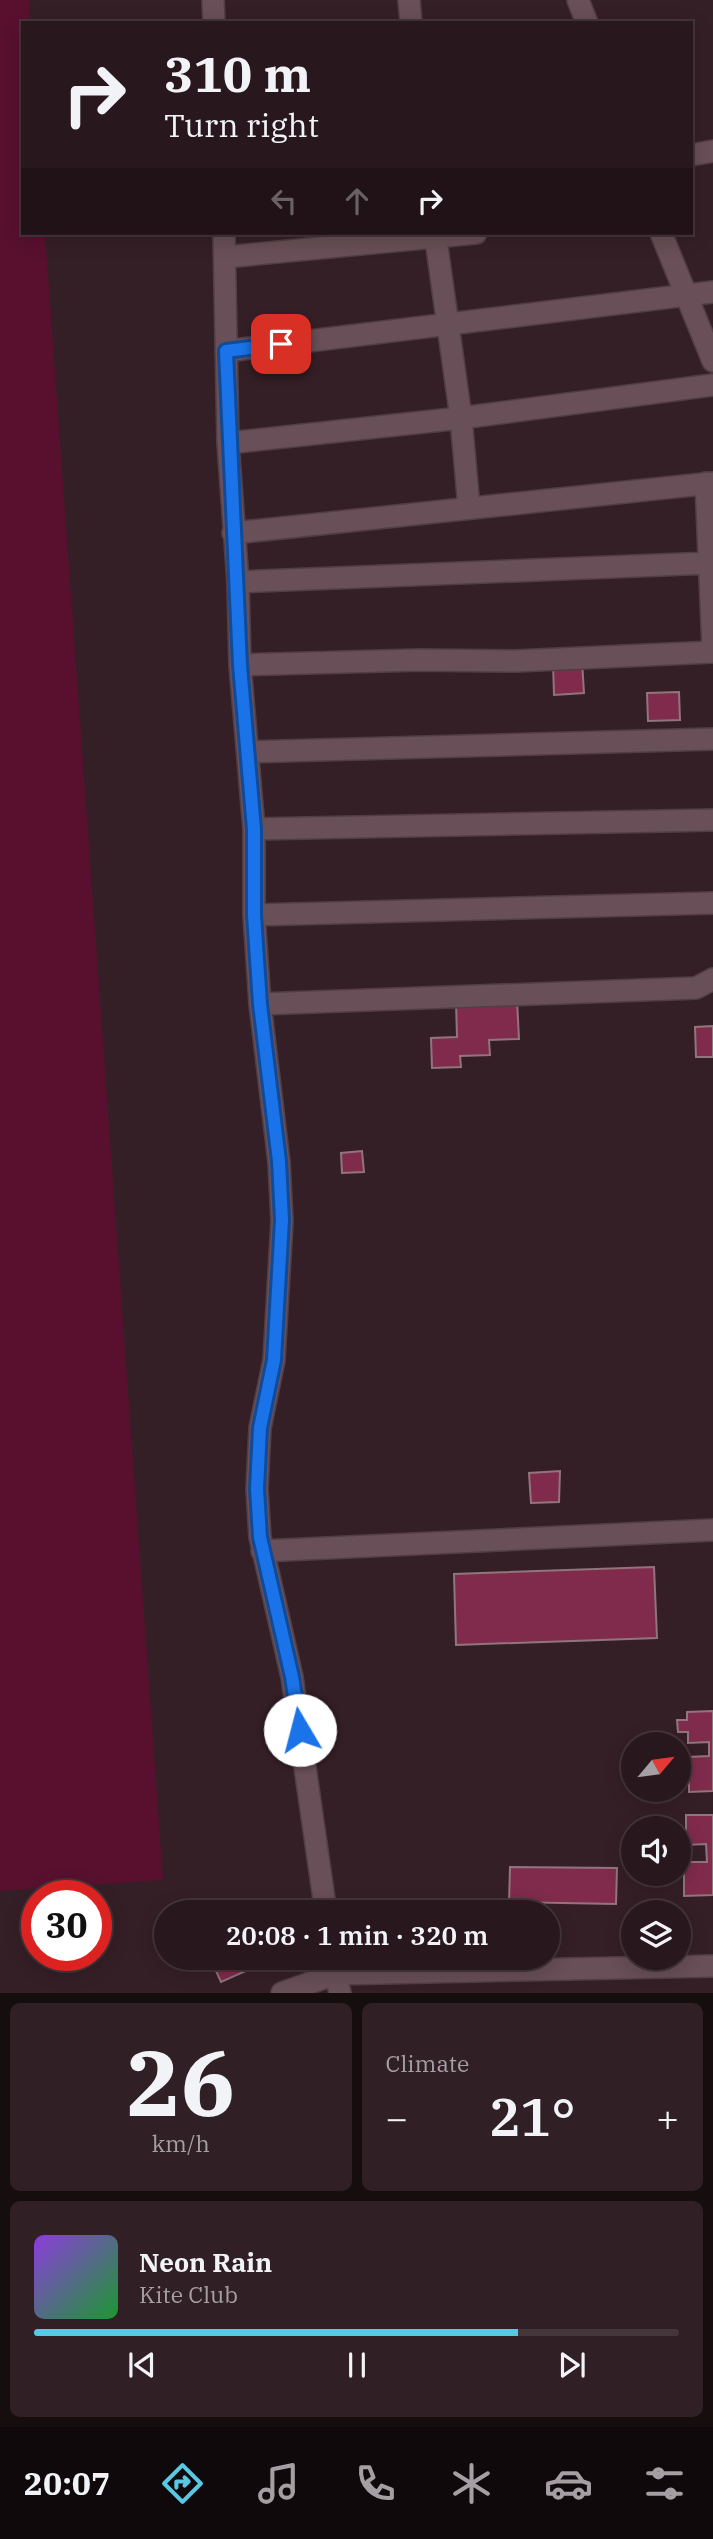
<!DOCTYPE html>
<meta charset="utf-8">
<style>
body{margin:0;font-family:"IBM Plex Serif",serif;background:#302025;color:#f1f3f6;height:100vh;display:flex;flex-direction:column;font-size:26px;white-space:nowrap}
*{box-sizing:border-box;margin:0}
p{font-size:23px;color:#a59fa3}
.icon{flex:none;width:38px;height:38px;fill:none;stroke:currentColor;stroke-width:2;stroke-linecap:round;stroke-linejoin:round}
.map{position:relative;height:1993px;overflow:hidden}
.details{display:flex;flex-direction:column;gap:10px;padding:10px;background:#160d0f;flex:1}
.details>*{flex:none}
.banner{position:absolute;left:21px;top:21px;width:672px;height:214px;border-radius:0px;box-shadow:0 4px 18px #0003,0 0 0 2px #44363b;background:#28171c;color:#f1f3f6;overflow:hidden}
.needle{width:46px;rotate:61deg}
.buttons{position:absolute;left:621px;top:1732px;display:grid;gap:14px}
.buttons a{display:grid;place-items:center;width:70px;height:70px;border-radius:50%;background:#28171c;box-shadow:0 4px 18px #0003,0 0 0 2px #44363b;font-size:35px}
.speed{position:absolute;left:21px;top:1880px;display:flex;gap:14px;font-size:35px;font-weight:700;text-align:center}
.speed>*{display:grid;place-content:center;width:91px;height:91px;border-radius:50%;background:#28171c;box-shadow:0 4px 18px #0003,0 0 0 2px #44363b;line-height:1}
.speed .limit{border:10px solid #d22;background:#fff;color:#111}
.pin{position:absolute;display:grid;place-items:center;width:60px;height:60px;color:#fff;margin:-30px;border-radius:14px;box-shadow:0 4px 10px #0006}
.me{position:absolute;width:77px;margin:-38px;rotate:352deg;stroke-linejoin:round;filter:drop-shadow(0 0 5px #0008)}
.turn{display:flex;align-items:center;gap:24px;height:147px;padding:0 28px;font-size:32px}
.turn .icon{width:91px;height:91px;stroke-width:2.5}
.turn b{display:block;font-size:49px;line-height:60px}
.lanes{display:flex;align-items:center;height:66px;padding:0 28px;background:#0003;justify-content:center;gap:35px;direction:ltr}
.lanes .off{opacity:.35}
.big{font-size:52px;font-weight:600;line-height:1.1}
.details .card{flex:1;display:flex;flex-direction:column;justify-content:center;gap:10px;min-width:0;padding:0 24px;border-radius:10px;background:#302025}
.details .dial{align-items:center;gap:0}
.dial b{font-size:91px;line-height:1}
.song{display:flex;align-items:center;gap:21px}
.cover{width:84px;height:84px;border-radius:10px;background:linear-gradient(135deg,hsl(270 70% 55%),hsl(130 70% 35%))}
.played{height:7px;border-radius:4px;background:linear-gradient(90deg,#58c8e4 75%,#44363b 75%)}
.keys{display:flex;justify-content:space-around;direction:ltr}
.heat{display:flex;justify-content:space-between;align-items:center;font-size:38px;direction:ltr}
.details .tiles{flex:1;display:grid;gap:10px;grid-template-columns:1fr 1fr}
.card:last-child{grid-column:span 2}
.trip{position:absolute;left:154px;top:1900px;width:406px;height:70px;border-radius:35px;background:#28171c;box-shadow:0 4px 18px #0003,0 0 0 2px #44363b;font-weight:600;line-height:70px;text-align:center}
.menu{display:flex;height:112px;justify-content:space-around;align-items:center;background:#10090b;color:#a59fa3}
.menu .icon{width:49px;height:49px}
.menu .active{color:#58c8e4}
.menu b{font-size:32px;color:#f1f3f6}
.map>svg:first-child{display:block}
.green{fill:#59102f}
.building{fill:#802b4c;stroke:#90757c;stroke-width:2}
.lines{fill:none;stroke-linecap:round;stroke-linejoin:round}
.street-casing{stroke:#503e44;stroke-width:24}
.street{stroke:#694f57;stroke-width:21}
.route-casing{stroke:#114b97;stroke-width:18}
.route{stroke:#1a73e8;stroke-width:12}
</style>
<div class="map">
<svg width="713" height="1993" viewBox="0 0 713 1993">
<rect width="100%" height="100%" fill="#351f26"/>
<!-- green -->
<path class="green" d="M0 0H29L30 23H23V233H45L163 1880 0 1891Z"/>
<!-- building -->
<path class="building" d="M582 661 584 693 554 695 553 663Z
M679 692 680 720 648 721 647 693Z
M517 1000 519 1039 489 1040 490 1055 460 1056 461 1067 432 1068 431 1038 457 1037 456 1002Z
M713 1026V1057H696L695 1027Z
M362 1151 364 1172 342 1173 341 1153Z
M560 1471 559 1502 531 1503 529 1473Z
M654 1567 657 1638 456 1645 454 1574Z
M713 1711V1791L689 1792V1781H679V1766H688V1757L709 1756V1742L688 1743V1732H678L677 1720H687V1712Z
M686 1815H713V1895L684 1896V1862H707L706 1844 686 1845Z
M510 1867 617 1868 616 1904 509 1902Z
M210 1958H243L248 1970 221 1982Z"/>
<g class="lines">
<defs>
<path id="street" d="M213 0 214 23
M409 0 411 23
M578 0 587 23
M691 155 713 151
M224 233 228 443 238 582 240 665 254 829V915L260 1004 279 1162 282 1221 274 1360 260 1428 257 1489 260 1537 292 1677 326 1913
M435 233 461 418 469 508
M661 233 713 361
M226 257 476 233
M226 351 713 292
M228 443 461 418 713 385
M706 483 713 648
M233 533 713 483
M238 582 710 563
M240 665 419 660 516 661 713 652
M248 752 713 739
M254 829 713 820
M254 915 713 903
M260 1004 696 988 713 979
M262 1551 713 1530
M332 1958 340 1993
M282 1993 335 1974 713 1966"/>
</defs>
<!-- street casing -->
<use href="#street" class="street-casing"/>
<!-- street -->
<use href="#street" class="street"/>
</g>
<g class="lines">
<defs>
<path id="route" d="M281 344 226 351 240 665 254 829V915L260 1004 279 1161 282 1220 274 1360 260 1428 257 1489 260 1537 292 1677 300 1730"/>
</defs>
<!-- route casing -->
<use href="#route" class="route-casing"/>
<!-- route -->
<use href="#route" class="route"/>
</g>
</svg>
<div class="buttons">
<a><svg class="needle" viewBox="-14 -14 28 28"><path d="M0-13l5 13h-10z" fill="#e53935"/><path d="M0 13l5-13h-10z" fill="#a59fa3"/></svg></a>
<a><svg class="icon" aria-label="sound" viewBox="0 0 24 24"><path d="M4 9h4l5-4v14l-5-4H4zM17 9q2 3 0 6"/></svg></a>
<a><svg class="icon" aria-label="layers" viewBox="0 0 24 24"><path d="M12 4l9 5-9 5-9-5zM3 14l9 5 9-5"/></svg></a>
</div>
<div class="speed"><div class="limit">30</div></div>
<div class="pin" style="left:281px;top:344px;background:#d93025"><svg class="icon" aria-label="arrive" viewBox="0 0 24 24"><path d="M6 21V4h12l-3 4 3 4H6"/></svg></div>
<svg class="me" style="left:300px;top:1730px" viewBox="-20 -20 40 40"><circle r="19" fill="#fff"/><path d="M0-13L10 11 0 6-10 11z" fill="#1a73e8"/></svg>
<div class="trip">20:08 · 1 min · 320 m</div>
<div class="banner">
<div class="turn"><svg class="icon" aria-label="right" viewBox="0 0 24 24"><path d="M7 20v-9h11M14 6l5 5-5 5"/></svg><div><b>310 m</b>Turn right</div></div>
<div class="lanes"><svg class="icon off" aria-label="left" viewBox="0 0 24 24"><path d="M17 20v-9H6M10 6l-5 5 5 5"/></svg><svg class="icon off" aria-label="ahead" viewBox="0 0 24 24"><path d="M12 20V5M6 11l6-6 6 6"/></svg><svg class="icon" aria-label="right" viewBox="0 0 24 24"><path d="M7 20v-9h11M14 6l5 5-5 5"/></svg></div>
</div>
</div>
<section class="details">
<div class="tiles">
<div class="card dial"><b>26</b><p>km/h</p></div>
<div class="card"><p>Climate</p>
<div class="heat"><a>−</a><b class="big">21°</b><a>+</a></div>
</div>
<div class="card">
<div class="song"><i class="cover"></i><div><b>Neon Rain</b><p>Kite Club</p></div></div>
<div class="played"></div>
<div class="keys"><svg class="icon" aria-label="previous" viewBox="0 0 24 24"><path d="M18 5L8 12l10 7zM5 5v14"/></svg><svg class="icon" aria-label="pause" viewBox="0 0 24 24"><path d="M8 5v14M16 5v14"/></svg><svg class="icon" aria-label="next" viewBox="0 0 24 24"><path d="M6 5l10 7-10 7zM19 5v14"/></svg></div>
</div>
</div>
</section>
<nav class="menu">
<b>20:07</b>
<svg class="icon active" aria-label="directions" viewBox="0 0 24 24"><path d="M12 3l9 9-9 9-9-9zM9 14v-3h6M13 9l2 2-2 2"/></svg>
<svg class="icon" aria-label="music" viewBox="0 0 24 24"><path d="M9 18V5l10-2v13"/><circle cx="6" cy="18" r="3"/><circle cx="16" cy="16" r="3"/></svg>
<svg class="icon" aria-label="phone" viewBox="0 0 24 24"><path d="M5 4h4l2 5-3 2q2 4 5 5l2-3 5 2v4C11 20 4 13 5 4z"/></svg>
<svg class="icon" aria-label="climate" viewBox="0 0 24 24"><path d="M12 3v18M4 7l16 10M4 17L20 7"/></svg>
<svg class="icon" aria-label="car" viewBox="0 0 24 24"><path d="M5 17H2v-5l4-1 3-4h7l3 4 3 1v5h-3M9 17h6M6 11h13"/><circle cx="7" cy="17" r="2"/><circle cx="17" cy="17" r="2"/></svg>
<svg class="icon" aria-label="filters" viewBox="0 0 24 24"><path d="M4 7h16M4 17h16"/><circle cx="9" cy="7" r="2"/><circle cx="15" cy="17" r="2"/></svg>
</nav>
